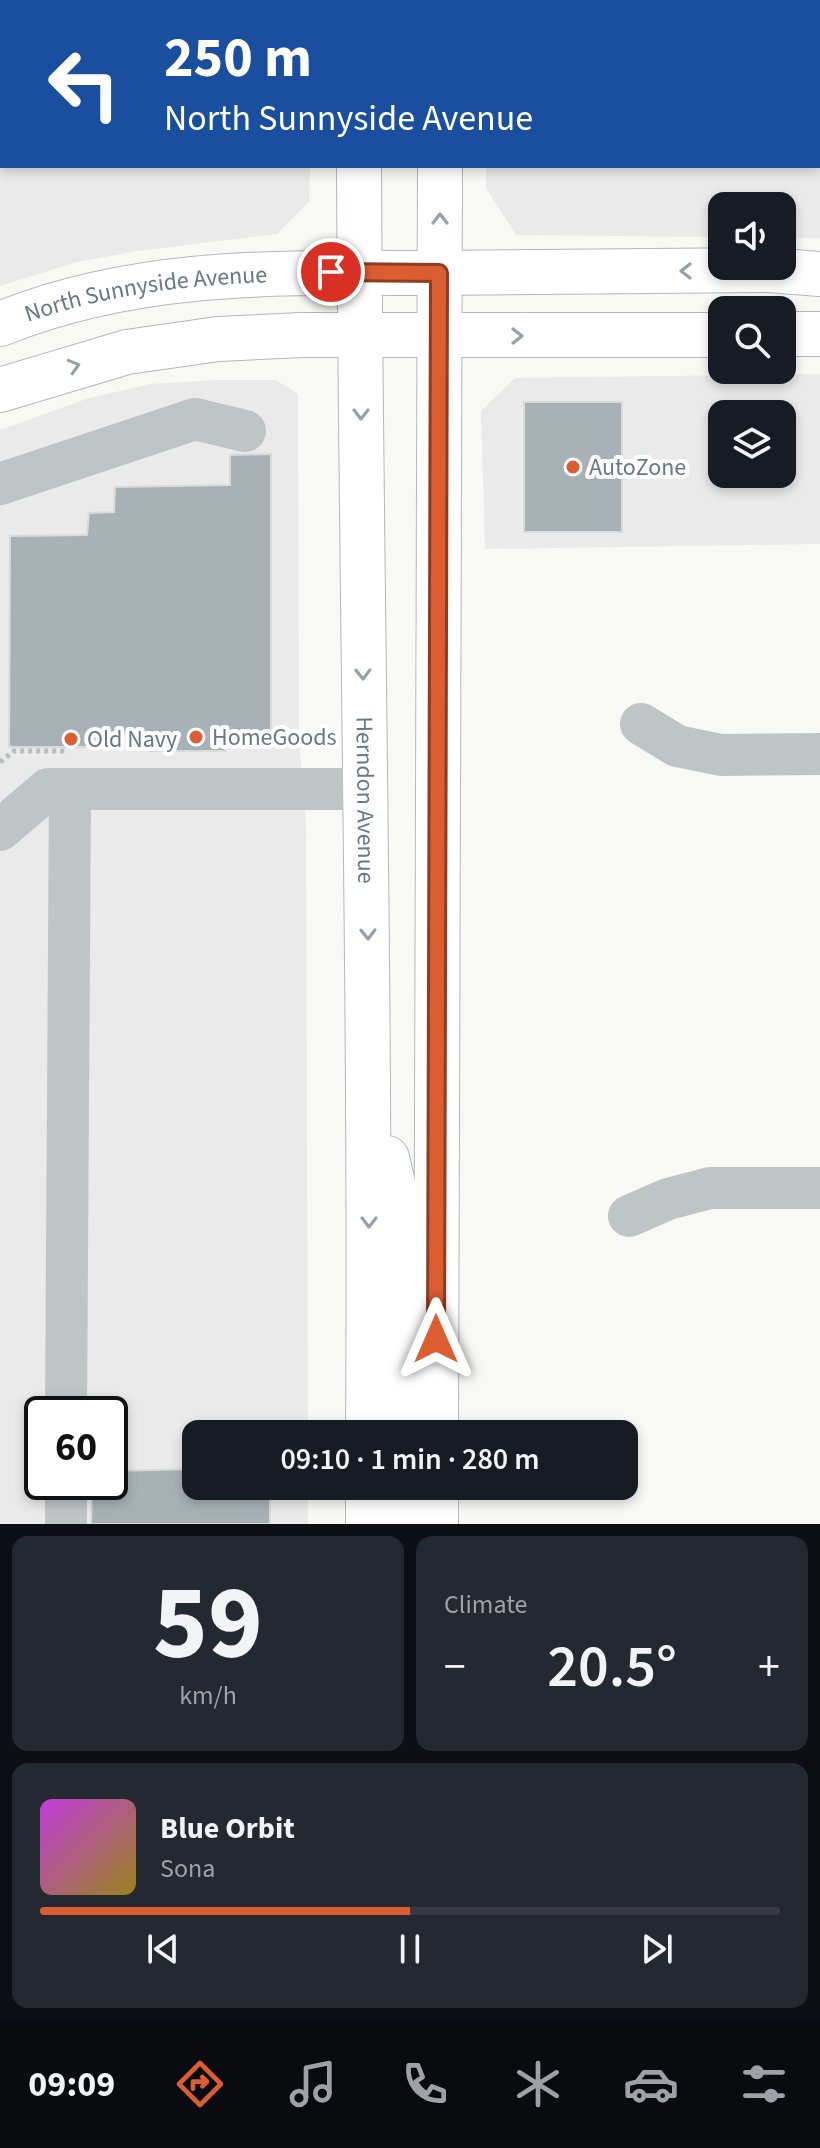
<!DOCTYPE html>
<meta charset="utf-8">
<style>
body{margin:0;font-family:"Source Sans 3",sans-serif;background:#242831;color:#f1f3f6;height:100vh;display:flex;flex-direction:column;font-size:30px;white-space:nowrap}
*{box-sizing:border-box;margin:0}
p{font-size:26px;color:#9ea1a6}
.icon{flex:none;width:44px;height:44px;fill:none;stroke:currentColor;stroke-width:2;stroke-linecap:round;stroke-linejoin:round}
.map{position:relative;height:1524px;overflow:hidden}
.side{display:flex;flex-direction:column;gap:12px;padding:12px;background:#0d0f14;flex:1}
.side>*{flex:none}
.banner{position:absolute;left:0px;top:0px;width:820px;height:168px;box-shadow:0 4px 12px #0003;background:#1a4fa0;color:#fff;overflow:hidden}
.buttons{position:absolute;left:708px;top:192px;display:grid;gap:16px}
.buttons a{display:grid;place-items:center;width:88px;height:88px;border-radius:16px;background:#171b24;box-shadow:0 4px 12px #0003;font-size:40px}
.speed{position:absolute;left:24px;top:1396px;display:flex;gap:16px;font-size:40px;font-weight:700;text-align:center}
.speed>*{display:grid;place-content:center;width:104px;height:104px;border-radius:50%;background:#171b24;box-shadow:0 4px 12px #0003;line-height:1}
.speed .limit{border:4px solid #111;border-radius:12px;background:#fff;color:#111}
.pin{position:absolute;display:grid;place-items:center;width:68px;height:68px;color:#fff;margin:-34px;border:4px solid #fff;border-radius:50%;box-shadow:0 2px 8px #0007}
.me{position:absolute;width:88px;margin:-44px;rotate:0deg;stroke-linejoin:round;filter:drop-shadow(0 0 6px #0008)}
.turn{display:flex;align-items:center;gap:28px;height:168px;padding:0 32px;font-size:36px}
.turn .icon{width:104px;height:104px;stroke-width:2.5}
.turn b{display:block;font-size:56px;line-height:68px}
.big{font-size:60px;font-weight:600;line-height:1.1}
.side .widget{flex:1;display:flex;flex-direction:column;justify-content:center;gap:12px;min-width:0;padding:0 28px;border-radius:16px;background:#242831}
.side .dial{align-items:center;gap:0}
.dial b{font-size:104px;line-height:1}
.song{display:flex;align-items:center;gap:24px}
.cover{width:96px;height:96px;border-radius:12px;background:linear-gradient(135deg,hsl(290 70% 55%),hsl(50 70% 35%))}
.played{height:8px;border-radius:4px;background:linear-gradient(90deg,#dc5d32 50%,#363941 50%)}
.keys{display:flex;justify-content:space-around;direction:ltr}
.heat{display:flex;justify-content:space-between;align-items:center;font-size:44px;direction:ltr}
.side .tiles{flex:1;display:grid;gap:12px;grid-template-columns:1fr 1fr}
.widget:last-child{grid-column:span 2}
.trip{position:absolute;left:182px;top:1420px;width:456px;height:80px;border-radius:16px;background:#171b24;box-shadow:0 4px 12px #0003;font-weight:600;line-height:80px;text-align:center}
.tabs{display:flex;height:128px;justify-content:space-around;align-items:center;background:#090b0e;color:#9ea1a6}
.tabs .icon{width:56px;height:56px}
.tabs .current{color:#dc5d32}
.tabs b{font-size:36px;color:#f1f3f6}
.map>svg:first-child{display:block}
.built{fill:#e9eae9;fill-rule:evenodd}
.building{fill:#a8b1b6;stroke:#dadad8;stroke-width:2}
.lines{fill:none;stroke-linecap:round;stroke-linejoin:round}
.major-casing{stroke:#b3b8bc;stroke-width:46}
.path{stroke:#babdbf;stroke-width:5;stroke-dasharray:4 4;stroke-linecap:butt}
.minor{stroke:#bfc4c7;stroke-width:42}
.major{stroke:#fff;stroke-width:44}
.oneway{stroke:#95a0aa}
.route-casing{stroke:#8f3c20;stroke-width:20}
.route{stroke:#dc5d32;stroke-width:14}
.poi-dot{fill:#dc5d32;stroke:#fff;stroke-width:3}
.labels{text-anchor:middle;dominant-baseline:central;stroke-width:8;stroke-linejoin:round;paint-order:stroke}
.street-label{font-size:24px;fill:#687885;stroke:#fff}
.poi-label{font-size:24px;fill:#687885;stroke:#fff;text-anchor:start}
</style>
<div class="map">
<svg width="820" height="1524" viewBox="0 0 820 1524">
<rect width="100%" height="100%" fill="#f8f8f5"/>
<!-- built -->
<path class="built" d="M0 0H314L2 2V166H310L309 202 277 234 137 251 77 262 0 286Z
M484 0H820V238H782V206H722V237L516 235 486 188V166H818V2Z
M820 374V544L485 549 481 411 515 378ZM722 414H782V474H722Z
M216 380H276L298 394 299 740 306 823 308 1434H196V1486H308V1524H0V430L89 398 151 384ZM42 1414H110V1482H42Z"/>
<!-- building -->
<path class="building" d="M524 402H622V532H524Z
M271 454V735L225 737V751H150L149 735 100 734V747H9L10 536 87 535 89 513 114 512 115 487 230 485V455Z
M196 1469V1486H270V1524H91L92 1482H110V1471Z"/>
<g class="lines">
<defs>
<g id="major">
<path d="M358 0V2"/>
<path d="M436 0V2"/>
<path id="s1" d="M359 166C361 589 371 1011 368 1434"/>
<path id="s2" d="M0 324C141 267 286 273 435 273 547 272 658 271 769 270L820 274"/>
<path d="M782 334H820"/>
<path d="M0 390 127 352 218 339 301 335H722"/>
<path d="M387 1158 402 1223V1434"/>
<path d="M436 1434 440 166"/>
<path d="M368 1486V1524"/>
<path d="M402 1486V1524"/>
<path d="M436 1524V1486"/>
</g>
</defs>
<!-- major casing -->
<use href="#major" class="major-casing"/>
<!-- path -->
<path class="path" d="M0 762 14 751H67"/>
<!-- minor -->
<path class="minor" d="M0 484 195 419 245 431
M641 724 677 746 721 755 820 754
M0 830 48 789H365
M629 1216 668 1199 710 1188H820
M66 1414 70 789
M66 1524V1482"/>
<!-- major -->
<use href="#major" class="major"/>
</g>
<!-- one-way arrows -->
<defs><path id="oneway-chevron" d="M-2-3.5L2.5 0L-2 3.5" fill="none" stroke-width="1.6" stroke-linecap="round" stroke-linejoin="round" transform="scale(2)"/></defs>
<g class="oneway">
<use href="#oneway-chevron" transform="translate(440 219) rotate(-90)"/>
<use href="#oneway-chevron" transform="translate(686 271) rotate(180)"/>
<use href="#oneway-chevron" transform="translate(517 336)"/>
<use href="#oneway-chevron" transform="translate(74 366) rotate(-16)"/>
<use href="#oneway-chevron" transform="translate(361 414) rotate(90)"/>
<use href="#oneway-chevron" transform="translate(363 674) rotate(89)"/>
<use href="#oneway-chevron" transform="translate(368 934) rotate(89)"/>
<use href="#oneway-chevron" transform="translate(369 1222) rotate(90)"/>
</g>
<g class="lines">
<defs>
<path id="route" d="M331 272 439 273 436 1339"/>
</defs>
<!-- route casing -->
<use href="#route" class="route-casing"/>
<!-- route -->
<use href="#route" class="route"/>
</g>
<!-- markers -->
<g class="poi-dot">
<circle cx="573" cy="467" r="8"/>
<circle cx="196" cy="737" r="8"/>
<circle cx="71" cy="739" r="8"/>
</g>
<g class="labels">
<!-- street labels -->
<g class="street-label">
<text stroke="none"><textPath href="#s2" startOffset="150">North Sunnyside Avenue</textPath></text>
<text stroke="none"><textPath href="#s1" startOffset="634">Herndon Avenue</textPath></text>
</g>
<!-- poi labels -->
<g class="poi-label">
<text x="589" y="467">AutoZone</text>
<text x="212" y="737">HomeGoods</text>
<text x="87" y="739">Old Navy</text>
</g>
</g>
</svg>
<div class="buttons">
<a><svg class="icon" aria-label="sound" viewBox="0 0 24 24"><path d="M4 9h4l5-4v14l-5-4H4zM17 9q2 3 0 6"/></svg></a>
<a><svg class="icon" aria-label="search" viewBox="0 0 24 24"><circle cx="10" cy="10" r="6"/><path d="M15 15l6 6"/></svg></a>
<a><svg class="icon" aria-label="layers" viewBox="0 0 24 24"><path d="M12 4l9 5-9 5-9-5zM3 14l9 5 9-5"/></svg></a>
</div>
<div class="speed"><div class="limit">60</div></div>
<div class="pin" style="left:331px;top:272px;background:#d93025"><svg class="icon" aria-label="arrive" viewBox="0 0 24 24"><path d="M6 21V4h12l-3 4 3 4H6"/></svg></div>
<svg class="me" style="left:436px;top:1339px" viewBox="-20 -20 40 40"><path d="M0-17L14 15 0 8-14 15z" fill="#dc5d32" stroke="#fff" stroke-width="4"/></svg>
<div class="trip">09:10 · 1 min · 280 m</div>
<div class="banner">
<div class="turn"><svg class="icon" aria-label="left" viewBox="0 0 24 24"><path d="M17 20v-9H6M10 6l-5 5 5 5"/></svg><div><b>250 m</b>North Sunnyside Avenue</div></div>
</div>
</div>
<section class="side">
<div class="tiles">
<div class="widget dial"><b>59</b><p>km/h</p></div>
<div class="widget"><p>Climate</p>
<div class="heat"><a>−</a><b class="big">20.5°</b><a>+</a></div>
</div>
<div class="widget">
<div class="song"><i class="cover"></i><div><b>Blue Orbit</b><p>Sona</p></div></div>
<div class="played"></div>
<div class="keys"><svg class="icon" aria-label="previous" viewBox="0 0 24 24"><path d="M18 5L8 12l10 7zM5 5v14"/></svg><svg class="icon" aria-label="pause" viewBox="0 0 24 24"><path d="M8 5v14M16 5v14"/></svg><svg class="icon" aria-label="next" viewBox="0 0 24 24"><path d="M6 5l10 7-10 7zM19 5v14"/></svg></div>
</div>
</div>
</section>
<nav class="tabs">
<b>09:09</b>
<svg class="icon current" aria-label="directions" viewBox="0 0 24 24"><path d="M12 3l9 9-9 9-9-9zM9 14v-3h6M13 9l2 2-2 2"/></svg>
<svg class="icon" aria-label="music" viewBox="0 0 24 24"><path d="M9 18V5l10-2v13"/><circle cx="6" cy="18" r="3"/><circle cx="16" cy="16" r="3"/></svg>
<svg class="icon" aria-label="phone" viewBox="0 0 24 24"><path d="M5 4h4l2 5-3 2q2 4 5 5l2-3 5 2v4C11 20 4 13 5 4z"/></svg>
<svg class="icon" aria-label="climate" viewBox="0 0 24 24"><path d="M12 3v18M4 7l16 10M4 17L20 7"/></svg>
<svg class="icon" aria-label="car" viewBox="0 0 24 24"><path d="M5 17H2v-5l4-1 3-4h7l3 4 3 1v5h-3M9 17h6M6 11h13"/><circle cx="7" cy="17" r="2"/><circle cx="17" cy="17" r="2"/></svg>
<svg class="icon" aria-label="filters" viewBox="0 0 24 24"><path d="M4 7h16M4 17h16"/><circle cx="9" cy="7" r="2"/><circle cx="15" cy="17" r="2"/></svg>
</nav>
